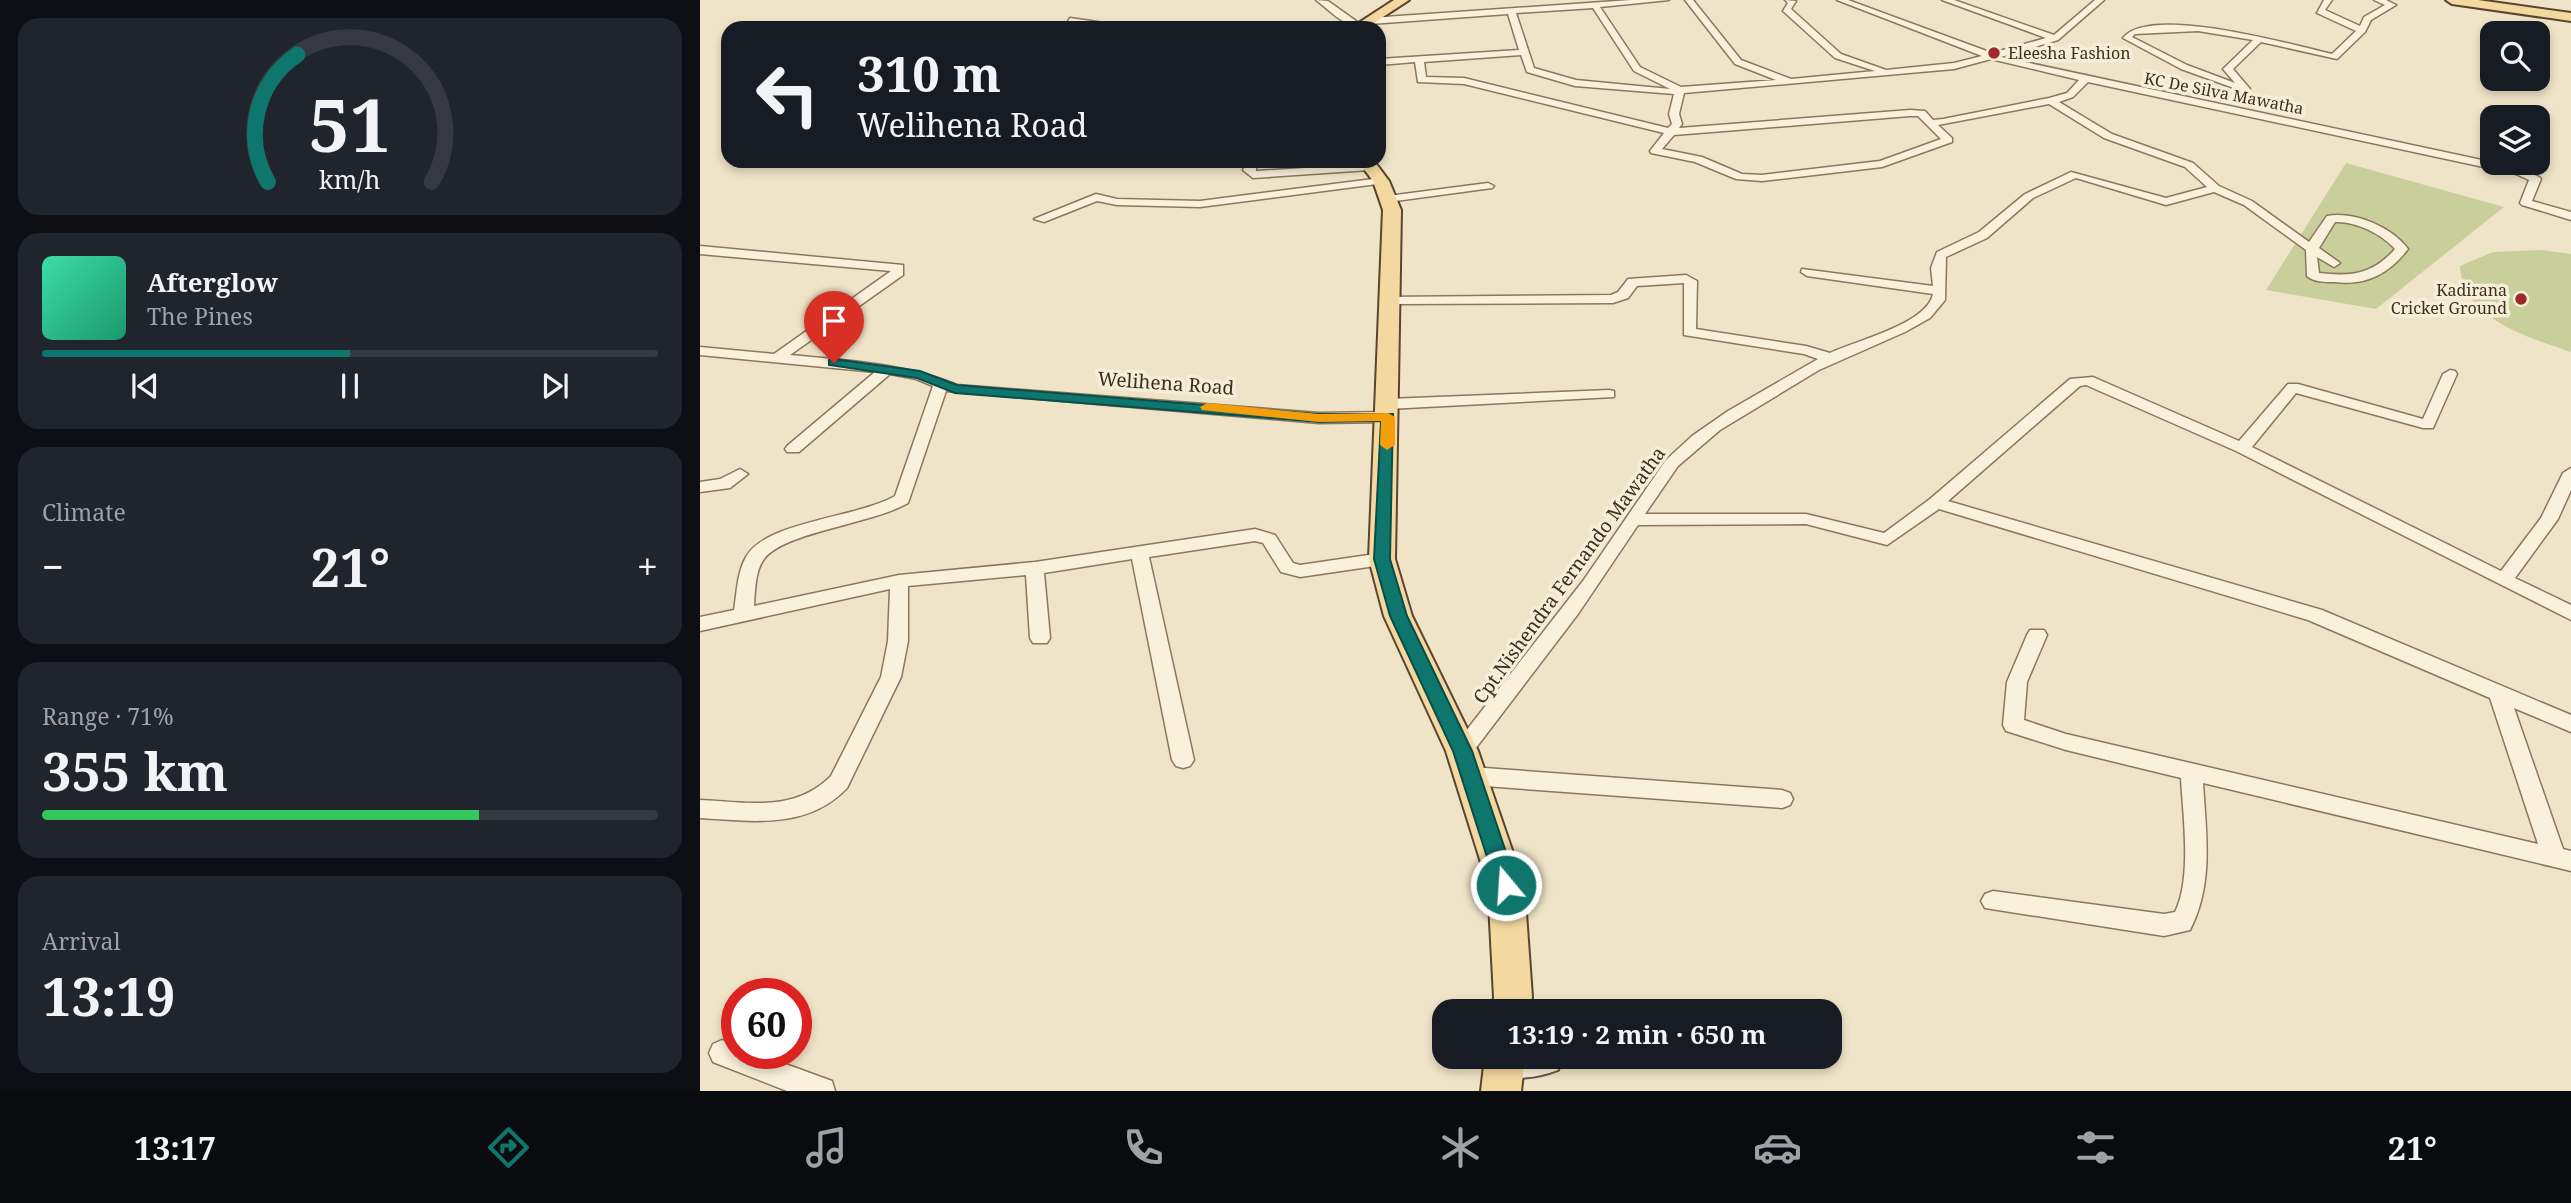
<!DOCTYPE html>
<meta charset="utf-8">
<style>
body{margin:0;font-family:"Noto Serif",serif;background:#20242c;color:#f1f3f6;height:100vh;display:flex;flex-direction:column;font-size:26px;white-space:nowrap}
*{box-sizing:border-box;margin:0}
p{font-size:23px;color:#9ea1a6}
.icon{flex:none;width:38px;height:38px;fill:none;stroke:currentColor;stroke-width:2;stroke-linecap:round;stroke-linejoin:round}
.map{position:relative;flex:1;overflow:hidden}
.side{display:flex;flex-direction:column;gap:18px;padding:18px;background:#0d0f14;width:700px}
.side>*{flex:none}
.top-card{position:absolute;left:21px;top:21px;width:665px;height:147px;border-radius:21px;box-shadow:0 4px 10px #0003;background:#171b24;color:#f1f3f6;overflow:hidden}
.controls{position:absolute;left:1780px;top:21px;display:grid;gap:14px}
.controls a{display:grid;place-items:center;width:70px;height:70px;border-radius:14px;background:#171b24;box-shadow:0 4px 10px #0003;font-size:35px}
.speed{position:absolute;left:21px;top:978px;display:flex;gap:14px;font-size:35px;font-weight:700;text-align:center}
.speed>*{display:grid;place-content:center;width:91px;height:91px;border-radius:50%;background:#171b24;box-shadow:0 4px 10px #0003;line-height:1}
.speed .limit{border:10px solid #d22;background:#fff;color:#111}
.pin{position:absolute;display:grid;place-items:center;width:60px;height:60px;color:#fff;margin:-72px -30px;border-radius:50% 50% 50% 0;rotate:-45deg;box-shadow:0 0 7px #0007}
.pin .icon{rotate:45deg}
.me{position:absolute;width:77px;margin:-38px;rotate:342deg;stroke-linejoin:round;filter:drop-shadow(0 0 5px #0008)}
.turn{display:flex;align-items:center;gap:24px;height:147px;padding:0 21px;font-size:32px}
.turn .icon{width:91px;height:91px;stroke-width:2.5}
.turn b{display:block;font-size:49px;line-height:60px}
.big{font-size:52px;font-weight:700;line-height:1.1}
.side .tile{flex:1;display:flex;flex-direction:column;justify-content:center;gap:10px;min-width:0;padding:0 24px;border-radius:21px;background:#20242c}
.side .dial{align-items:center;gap:0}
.dial svg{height:182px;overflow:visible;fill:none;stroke:#363941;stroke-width:7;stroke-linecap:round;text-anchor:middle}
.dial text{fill:#f1f3f6;stroke:none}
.song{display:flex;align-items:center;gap:21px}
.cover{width:84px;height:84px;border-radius:10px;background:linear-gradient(135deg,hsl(160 70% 55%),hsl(160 70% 35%))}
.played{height:7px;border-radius:4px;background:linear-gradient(90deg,#0f766e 50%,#363941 50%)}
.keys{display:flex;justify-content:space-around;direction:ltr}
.heat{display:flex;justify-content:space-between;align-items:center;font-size:38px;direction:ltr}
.charge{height:10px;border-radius:5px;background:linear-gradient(90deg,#34c759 71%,#363941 0)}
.trip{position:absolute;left:732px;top:999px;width:410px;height:70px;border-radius:21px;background:#171b24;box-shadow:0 4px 10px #0003;font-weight:700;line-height:70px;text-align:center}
.dock{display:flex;height:112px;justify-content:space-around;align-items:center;background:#090b0e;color:#9ea1a6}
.dock .icon{width:49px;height:49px}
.dock .current{color:#0f766e}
.dock b{font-size:32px;color:#f1f3f6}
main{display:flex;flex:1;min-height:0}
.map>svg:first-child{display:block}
.green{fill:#c9cf9b}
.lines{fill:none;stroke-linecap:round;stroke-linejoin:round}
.street-casing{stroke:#8d765c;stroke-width:3}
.secondary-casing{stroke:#6f573f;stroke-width:4}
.primary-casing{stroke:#5b4430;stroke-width:4}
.street{fill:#faf1dc;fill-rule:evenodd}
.secondary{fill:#faf1dc;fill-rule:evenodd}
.primary{fill:#f3d9a0;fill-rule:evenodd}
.route{fill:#0f766e;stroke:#0a4d48;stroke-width:2}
.slow{fill:#f59e0b}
.poi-dot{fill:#9e2a2b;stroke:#f7eed8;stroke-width:2.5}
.labels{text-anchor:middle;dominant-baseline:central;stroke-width:7;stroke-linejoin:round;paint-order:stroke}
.far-poi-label{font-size:16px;fill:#3d2e20;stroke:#f7eed8;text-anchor:start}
.far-street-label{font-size:16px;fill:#3d2e20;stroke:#f7eed8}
.street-label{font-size:19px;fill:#3d2e20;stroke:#f7eed8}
</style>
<main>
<section class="side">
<div class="tile dial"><svg viewBox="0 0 100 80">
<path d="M14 69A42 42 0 1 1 86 69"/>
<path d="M14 69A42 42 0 0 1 27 13" stroke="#0f766e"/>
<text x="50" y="56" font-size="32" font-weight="700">51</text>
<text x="50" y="72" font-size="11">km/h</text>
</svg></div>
<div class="tile">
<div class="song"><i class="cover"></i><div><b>Afterglow</b><p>The Pines</p></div></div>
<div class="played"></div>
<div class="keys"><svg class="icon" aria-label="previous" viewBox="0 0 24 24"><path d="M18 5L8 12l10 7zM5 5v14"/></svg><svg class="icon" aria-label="pause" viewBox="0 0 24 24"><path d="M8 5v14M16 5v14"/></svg><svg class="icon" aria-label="next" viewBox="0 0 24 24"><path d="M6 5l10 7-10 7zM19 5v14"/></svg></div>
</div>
<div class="tile"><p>Climate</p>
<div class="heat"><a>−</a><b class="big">21°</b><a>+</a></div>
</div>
<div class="tile"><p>Range · 71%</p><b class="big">355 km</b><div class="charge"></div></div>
<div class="tile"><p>Arrival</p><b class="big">13:19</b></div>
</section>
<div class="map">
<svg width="1871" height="1091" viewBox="0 0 1871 1091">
<rect width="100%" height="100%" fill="#f0e4c8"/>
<!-- green -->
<path class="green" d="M1646 163 1804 207 1676 309 1566 290Z
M1842 250 1871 254V352C1828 337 1762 319 1760 266L1793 252Z"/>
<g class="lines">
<defs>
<path id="street" d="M616 0 628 1 663 26C649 31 628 9 616 0Z
M931 0H969L900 7 940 67 981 87 1076 80 1035 64 985 0H993L1041 60 1091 79 1175 71 1135 58 1083 11 1088 3 1085 0 1096 1 1091 9 1141 54 1186 70 1254 63 1282 56 1137 0H1148L1292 53 1346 38 1242 0H1254L1354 35 1395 0H1404L1358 40 1301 57 1819 168 1839 177 1841 179 1832 201 1871 212V220L1822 205 1820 203 1829 180 1816 174 1388 82 1373 97 1359 102 1412 134 1493 163 1519 186 1552 201 1609 242 1627 216C1654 211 1692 227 1708 249 1689 274 1666 286 1634 282 1624 282 1614 282 1607 276L1606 250 1544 205 1514 192 1466 205 1376 178 1333 198 1287 238 1246 257 1245 300 1230 318 1205 332 1119 370 1020 430 978 466 945 514H1106L1184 533 1230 499 1370 379 1393 377 1539 441 1588 384H1598L1723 419 1743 374 1750 370 1755 371 1757 374 1733 428H1723L1596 393 1552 447 1801 571 1841 518 1863 473 1871 468V490L1858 519 1815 578 1871 605V620L1536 451 1386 385 1380 386 1248 501 1622 610 1871 715V732L1814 708 1863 849 1871 851V871L1503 783C1506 833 1514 884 1490 930L1464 936 1285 908 1281 901 1285 894 1293 891 1464 914 1475 912C1492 878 1483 816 1481 778L1366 750 1306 731 1303 725 1307 682 1327 635 1330 630H1344L1347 635 1327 682 1324 720 1366 734 1838 844 1790 698 1608 620 1239 509 1187 545 1106 524 938 525 878 614 769 757 762 759 755 757 751 751 755 745 883 581 966 460 992 436 1028 411 1118 359 1104 354 984 335V283L937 286 928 298 913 303 690 304 685 303V297L911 295 918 292 928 279 986 275 997 281 996 329 1106 346 1130 353C1155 341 1227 324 1233 294L1107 276 1101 272 1102 269 1233 286 1231 268 1237 252 1279 232 1325 194 1371 172 1466 198 1507 187 1485 167 1404 138 1349 104 1238 125 1252 138V142L1182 167 1062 181 1036 179 995 162 951 153 950 151 964 133 764 84 718 82 715 62 679 65V59L819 50 808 14 670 24 666 21 670 18ZM893 8 934 71 970 89 876 80 834 68 816 13ZM821 55 827 72 875 86 974 94 969 114 972 124 968 128 764 78 726 77 724 62ZM1291 59 1379 80 1367 93 1349 98 1243 119 1233 120 1225 111 1210 110 979 128 982 124 979 114 984 93 1254 69ZM1210 116H1218L1241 139 1180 161 1062 175 1042 174 1002 157 962 149 974 135ZM1635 222C1655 221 1682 234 1695 249 1673 274 1652 277 1619 273L1617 257 1634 267 1640 263 1619 248Z
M1624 0H1632L1625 10 1660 26 1664 17 1685 5 1674 0H1686L1696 5 1671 20 1665 32 1637 59 1561 42 1533 69 1550 89 1545 92 1481 69 1423 38C1449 4 1593 45 1632 54L1656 31 1617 13ZM1498 31 1553 40 1523 69 1535 83 1487 65 1432 37 1435 34Z
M370 18 418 25 422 28 367 23Z
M548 161H556V171L669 164 674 167 669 170 553 178 543 170Z
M681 178 687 181 685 183 500 207 417 205 397 201 344 222 334 219 396 194 417 199 500 201Z
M788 183 794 186 792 188 688 202 682 199 688 196Z
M0 246 203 265V275L90 355C148 361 203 363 257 385L619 413 688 412 696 417 688 422 619 423 246 391 208 503C172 524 84 532 64 559 55 571 55 591 54 606L199 575 335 562 555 529 575 535 593 563 600 565 682 553 691 559 682 565 600 577 581 572 563 543 555 541 449 557 494 760 490 766 483 768 476 766 472 760 432 559 344 573 350 638 347 643H333L330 638 326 575 208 586V641L201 677 147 788C107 830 52 821 0 818V800C48 802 94 813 131 776L181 677 188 641 190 589 0 631V617L34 610C37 592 37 573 46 557 66 521 157 518 195 496L233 386 216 379 190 374 99 452H87L85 449 87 446 175 372 0 355V347L74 354 191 271 0 254Z
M909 390 914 391V397L688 409 680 404 688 399Z
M40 469 48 474 30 488 0 492V482L20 479Z
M771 767 1082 790 1090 793 1093 799 1090 805 1082 808 771 785 763 782 760 776 763 770Z
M22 1040 37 1046V1054H58L132 1081 135 1091H87L13 1062 9 1053 13 1044Z"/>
<path id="secondary" d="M788 1057H863L858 1070C838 1078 812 1081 792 1073Z"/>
<path id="primary" d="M694 0H709L666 28H651Z
M1746 0H1778L1871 13V21L1752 4Z
M658 161H674L689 181 701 210 695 559 712 616 778 751 824 885 832 997 830 1012H792L794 997 788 885 746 751 684 616 669 559 683 210 673 181Z
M785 1057H825L821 1091H781Z"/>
</defs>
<!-- street casing -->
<use href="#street" class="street-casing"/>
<!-- secondary casing -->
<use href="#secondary" class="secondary-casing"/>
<!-- primary casing -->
<use href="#primary" class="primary-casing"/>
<!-- street -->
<use href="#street" class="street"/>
<!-- secondary -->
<use href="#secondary" class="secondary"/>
<!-- primary -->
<use href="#primary" class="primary"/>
</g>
<!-- route -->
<path class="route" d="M134 359 220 371 257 385 619 414H693L690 559 707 616 772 751 817 885 814 892 806 894 799 892 796 885 753 751 690 616 674 559 681 421 619 422 255 393 217 378 129 365V360Z"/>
<!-- slow -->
<path class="slow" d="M507 403 619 414 688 413 695 417V445L687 450 680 445 681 421 619 422 502 410 500 407Z"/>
<!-- markers -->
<g class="poi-dot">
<circle cx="1294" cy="53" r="7"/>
<circle cx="1821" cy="299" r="7"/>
</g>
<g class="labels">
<!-- far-poi labels -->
<g class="far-poi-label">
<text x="1308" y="53">Eleesha Fashion</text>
<text x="1807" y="290" text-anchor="end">Kadirana<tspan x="1807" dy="18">Cricket Ground</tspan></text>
</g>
<!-- far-street labels -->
<g class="far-street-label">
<text transform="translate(1524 93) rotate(11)">KC De Silva Mawatha</text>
</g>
<!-- street labels -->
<g class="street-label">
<text transform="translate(466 383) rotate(4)">Welihena Road</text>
<text transform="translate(869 575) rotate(-54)">Cpt.Nishendra Fernando Mawatha</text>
</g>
</g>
</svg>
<div class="controls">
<a><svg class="icon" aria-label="search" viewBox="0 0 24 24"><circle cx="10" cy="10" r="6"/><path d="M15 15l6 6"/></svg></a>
<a><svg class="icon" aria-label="layers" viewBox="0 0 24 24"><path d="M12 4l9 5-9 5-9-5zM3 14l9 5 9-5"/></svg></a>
</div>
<div class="speed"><div class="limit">60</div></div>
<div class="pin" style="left:134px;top:363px;background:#d93025"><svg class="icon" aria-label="arrive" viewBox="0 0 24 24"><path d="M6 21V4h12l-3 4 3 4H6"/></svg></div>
<svg class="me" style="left:806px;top:885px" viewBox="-20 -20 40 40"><circle r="17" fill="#0f766e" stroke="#fff" stroke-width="3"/><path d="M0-11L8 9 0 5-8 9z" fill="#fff"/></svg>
<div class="trip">13:19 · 2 min · 650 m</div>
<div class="top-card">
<div class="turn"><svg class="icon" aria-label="left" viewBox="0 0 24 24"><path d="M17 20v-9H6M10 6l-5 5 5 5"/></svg><div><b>310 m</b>Welihena Road</div></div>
</div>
</div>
</main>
<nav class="dock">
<b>13:17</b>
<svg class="icon current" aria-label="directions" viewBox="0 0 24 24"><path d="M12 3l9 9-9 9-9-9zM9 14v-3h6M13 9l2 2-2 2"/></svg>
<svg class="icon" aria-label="music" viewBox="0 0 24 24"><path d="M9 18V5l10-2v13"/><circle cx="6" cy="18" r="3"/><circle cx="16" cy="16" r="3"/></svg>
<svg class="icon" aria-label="phone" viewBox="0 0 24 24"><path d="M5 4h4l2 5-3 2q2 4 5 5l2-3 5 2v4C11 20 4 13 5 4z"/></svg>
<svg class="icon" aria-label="climate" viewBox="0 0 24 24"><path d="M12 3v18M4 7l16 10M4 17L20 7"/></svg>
<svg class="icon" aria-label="car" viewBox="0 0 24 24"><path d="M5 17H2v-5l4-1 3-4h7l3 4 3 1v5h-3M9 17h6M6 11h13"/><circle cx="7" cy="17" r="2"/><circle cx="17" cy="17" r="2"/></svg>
<svg class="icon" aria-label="filters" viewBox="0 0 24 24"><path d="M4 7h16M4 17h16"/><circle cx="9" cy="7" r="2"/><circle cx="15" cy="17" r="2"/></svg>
<b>21°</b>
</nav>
